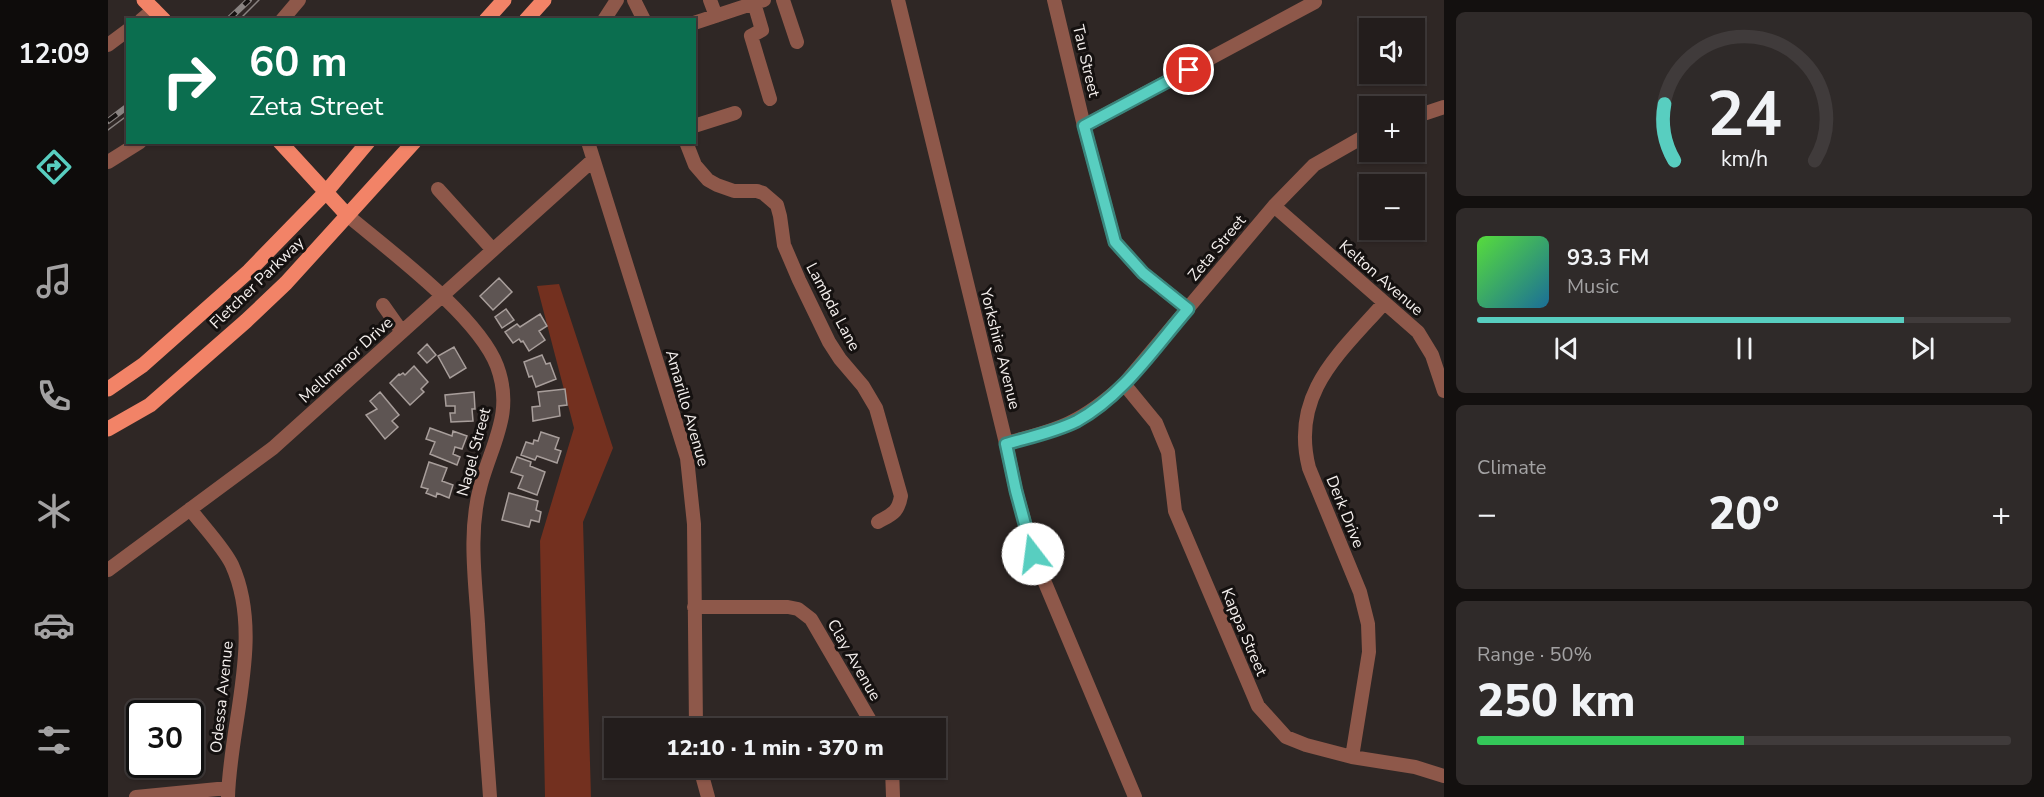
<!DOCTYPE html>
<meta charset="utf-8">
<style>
body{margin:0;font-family:"Nunito Sans",sans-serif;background:#2f2a29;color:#f1f3f6;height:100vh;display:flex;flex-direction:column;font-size:22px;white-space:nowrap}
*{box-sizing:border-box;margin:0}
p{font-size:20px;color:#a3a2a3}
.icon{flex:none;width:33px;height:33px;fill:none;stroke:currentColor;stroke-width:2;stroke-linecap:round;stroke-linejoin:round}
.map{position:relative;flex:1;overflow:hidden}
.details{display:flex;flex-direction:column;gap:12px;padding:12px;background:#13100f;width:600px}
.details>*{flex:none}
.hud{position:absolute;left:18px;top:18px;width:570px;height:126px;border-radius:0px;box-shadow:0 2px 4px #0004,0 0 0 2px #403b3b;background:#0b6e4f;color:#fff;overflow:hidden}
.controls{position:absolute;left:1251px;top:18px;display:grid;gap:12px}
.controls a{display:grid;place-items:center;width:66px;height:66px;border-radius:0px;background:#231d1c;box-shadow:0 2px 4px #0004,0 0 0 2px #403b3b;font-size:30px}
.speed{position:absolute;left:18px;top:700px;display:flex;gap:12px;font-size:30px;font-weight:700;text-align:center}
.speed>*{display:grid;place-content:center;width:78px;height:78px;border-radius:50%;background:#231d1c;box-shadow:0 2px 4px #0004,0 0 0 2px #403b3b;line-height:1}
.speed .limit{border:3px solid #111;border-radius:9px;background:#fff;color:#111}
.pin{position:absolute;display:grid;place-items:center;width:51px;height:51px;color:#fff;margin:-26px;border:3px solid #fff;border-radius:50%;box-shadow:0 2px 6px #0007}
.me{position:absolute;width:66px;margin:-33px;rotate:345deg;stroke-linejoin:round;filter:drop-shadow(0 0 4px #0008)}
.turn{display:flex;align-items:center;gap:21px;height:126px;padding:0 24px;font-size:27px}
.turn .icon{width:78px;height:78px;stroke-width:2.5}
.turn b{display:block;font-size:42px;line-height:51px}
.big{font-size:45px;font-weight:800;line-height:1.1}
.details .card{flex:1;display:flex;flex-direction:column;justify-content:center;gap:9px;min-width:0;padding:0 21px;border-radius:9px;background:#2f2a29}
.details .dial{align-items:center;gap:0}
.dial svg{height:156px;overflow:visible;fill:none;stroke:#403b3b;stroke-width:7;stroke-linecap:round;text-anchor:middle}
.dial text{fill:#f1f3f6;stroke:none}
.song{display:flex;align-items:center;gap:18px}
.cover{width:72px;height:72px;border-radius:9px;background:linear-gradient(135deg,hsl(110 70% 55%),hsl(200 70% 35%))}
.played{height:6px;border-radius:3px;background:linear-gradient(90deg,#58cec0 80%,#403b3b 80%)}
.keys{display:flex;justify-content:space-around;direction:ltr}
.heat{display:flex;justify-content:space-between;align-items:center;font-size:33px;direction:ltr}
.charge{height:9px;border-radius:4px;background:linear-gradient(90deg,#34c759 50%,#403b3b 0)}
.trip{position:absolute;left:496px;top:718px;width:342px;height:60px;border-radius:0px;background:#231d1c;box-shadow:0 2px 4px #0004,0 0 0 2px #403b3b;font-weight:800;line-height:60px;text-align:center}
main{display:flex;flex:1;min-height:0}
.tab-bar{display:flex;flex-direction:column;width:108px;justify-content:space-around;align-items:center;background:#0e0c0b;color:#a3a2a3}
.tab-bar .icon{width:42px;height:42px}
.tab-bar .current{color:#58cec0}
.tab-bar b{font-size:27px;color:#f1f3f6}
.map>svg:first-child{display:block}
.green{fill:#73301f}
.building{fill:#5e5553;stroke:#a89e9b;stroke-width:1.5}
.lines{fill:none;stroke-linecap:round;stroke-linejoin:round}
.minor{stroke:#8e584a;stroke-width:14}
.major{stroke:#f28367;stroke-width:15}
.tram{stroke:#898381;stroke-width:1.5}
.rail-casing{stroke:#898381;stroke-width:6}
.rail{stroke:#151110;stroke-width:4;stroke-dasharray:11;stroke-linecap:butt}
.route-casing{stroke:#39867d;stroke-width:15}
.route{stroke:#58cec0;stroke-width:10}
.labels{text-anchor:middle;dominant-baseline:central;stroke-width:6;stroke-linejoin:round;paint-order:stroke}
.street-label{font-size:16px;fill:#f4efed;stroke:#151110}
</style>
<main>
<nav class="tab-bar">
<b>12:09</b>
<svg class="icon current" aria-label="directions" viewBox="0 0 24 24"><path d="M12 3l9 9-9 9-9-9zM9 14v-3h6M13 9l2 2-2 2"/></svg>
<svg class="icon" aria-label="music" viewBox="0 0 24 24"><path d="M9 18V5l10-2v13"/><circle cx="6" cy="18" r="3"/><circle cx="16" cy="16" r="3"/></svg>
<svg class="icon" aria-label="phone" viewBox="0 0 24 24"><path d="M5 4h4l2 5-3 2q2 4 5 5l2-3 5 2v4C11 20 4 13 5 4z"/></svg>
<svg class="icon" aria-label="climate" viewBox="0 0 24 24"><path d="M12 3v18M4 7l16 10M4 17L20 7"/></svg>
<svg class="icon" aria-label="car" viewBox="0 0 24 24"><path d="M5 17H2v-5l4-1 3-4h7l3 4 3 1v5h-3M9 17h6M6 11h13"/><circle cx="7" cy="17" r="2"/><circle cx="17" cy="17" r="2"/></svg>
<svg class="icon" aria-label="filters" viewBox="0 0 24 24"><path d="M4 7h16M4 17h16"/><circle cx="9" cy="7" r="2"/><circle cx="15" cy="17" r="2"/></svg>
</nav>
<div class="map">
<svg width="1336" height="797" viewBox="0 0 1336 797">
<rect width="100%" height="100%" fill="#2f2725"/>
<!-- green -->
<path class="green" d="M451 284 505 448 475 522 483 797H437L432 541 466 428 429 286Z"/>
<!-- building -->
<path class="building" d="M391 278 404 292 385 310 372 296Z
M398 309 406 320 394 328 387 317Z
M432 314 439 326 431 331 437 340 421 351 415 341 413 342 411 339 405 343 397 332 409 324 412 327Z
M319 344 328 355 319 363 310 353Z
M346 347 358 368 342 378 330 356Z
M434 355 438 364 442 363 448 379 428 387 424 376 421 377 416 362Z
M306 366 320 382 313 389 316 392 302 405 282 383 291 374 292 375 295 373 297 375Z
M457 389 459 405 451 406 452 416 425 421 424 407 432 406 430 392Z
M272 392 291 415 284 421 290 427 277 439 258 415 269 409 262 401Z
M366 392 367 409H364L365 421 343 422 342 413H347V406H338L337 395Z
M322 428 344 436 345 431 359 436 354 449 347 447 345 454 352 457 349 465 322 454 327 442 318 439Z
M433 432 451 438 447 449 453 451 449 463 429 456 427 460 413 455 418 442 425 444 426 440 430 441Z
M409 457 423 462 422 466 437 472 429 495 410 488 415 476 403 472Z
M321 462 339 468 334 481 345 485 341 498 329 493 328 497 318 493 320 489 313 487Z
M401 493 430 501 428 510 433 512 431 522 423 520 421 527 394 520Z"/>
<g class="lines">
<!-- minor -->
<path class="minor" d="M526 0 536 20
M602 0 608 16
M675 0 689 42
M790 0 898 443 908 491 927 559 1027 797
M946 0 976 126 1007 242 1035 273 1080 309
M646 3 654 30 643 36 662 99
M33 20 46 9
M174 20 191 0
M496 20 509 0
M586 23 656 0
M0 45 20 30
M1306 117 1336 107
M586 126 627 113
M976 126 1207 2 1206 0
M480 142 579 458 586 524 588 729
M578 142 587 165 600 180 609 185 626 191H649L655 193 669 205 672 216 676 245 691 280 721 342 732 359 755 386 768 408 793 496C790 513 784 514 770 522
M0 162 32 142
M330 189 385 250
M1166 206 1310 332 1324 355 1336 391
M239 215C282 251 370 316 389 366 406 412 385 441 373 484 360 530 367 578 370 624 373 682 378 740 382 797
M275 305 294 332
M1016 384 1048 423 1060 452 1067 511 1150 706 1178 737 1198 745 1244 757 1307 767 1336 776
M898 443C951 430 975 422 1016 384L1166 206 1206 165 1262 133
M82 509C94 525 116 548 124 565 156 636 122 722 120 797
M0 570 165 448 485 160
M586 607H680L690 609 703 619 767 729
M1244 757 1261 652 1260 624 1252 592 1201 468C1182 394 1231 354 1276 303
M592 768 600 797
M784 768 785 797
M28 797 120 788"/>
<!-- major -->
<path class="major" d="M36 0 56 20
M378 20 396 0
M418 20 436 0
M172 142 239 215
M0 389 35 365 141 271 218 192 260 142
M0 429 42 405 138 321 178 283 306 142"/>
<!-- tram -->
<path class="tram" d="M131 20 151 0
M0 130 20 115"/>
<defs>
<path id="rail" d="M120 20 141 0
M0 121 20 106"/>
</defs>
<!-- rail casing -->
<use href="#rail" class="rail-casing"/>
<!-- rail -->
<use href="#rail" class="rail"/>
</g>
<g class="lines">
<defs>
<path id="route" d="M925 554 908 491 898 444C922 437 947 432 969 421 1015 396 1047 347 1080 309L1035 273 1007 242 976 126 1081 70"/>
</defs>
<!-- route casing -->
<use href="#route" class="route-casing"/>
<!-- route -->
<use href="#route" class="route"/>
</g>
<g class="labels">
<!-- street labels -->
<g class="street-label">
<text transform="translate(978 61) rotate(77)">Tau Street</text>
<text transform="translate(1109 248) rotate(-50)">Zeta Street</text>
<text transform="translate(1273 278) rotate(41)">Kelton Avenue</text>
<text transform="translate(149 283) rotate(-44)">Fletcher Parkway</text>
<text transform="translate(725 307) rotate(62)">Lambda Lane</text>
<text transform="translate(892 349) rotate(76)">Yorkshire Avenue</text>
<text transform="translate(238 360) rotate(-42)">Mellmanor Drive</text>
<text transform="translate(579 408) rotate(74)">Amarillo Avenue</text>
<text transform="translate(366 452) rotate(-75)">Nagel Street</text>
<text transform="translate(1237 512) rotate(68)">Derk Drive</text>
<text transform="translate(1136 632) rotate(67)">Kappa Street</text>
<text transform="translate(746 660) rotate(60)">Clay Avenue</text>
<text transform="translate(114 697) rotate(-84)">Odessa Avenue</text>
</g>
</g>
</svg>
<div class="controls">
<a><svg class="icon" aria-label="sound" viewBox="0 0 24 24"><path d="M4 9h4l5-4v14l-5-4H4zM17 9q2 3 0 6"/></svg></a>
<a>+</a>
<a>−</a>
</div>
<div class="speed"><div class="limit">30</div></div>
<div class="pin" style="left:1081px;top:70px;background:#d93025"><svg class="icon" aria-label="arrive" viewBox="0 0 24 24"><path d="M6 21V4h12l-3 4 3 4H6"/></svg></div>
<svg class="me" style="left:925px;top:554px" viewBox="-20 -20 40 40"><circle r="19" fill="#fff"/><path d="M0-13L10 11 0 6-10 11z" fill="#58cec0"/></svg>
<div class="trip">12:10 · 1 min · 370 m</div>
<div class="hud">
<div class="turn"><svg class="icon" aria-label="right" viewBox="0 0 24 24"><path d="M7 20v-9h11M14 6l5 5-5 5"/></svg><div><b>60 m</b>Zeta Street</div></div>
</div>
</div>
<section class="details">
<div class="card dial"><svg viewBox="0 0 100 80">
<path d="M14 69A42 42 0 1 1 86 69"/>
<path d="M14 69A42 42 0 0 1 9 40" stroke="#58cec0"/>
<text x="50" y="56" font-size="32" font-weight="700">24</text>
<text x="50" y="72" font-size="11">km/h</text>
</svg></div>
<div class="card">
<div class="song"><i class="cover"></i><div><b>93.3 FM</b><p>Music</p></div></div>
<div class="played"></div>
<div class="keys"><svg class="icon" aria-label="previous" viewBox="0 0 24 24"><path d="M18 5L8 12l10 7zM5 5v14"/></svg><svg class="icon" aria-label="pause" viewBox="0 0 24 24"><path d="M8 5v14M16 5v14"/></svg><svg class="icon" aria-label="next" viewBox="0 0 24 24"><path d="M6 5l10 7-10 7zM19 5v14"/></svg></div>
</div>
<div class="card"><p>Climate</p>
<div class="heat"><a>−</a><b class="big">20°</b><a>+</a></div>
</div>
<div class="card"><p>Range · 50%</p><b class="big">250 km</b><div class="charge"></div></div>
</section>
</main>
